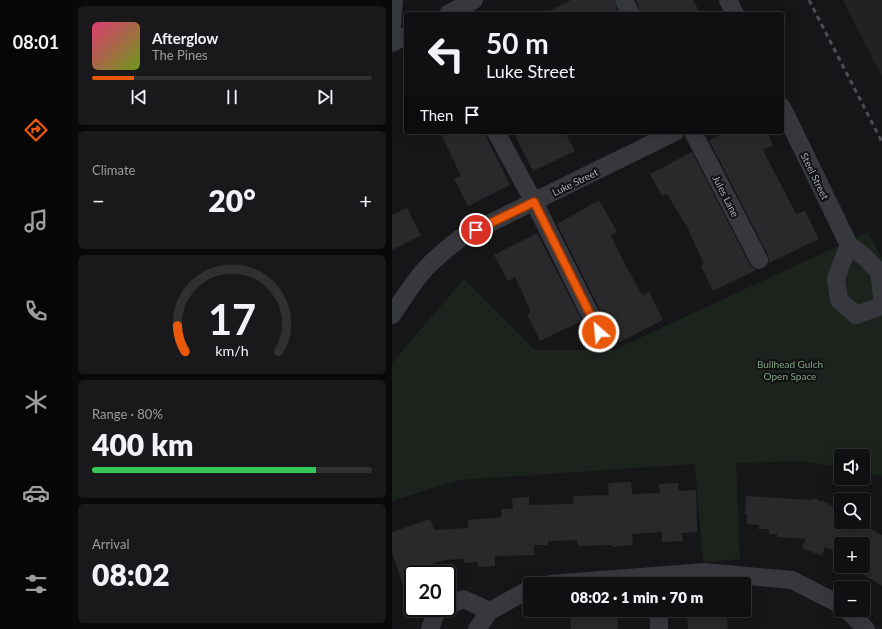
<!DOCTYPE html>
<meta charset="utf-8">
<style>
body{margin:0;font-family:Lato,sans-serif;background:#19191b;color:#f1f3f6;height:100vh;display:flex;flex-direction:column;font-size:15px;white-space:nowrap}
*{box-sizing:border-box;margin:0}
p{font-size:13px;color:#9c9d9f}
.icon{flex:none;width:22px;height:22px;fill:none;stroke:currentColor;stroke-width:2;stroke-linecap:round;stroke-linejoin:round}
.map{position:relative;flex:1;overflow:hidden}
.sheet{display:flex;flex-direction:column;gap:6px;padding:6px;background:#09090a;width:320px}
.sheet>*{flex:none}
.hud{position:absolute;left:12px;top:12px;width:380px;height:122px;border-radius:4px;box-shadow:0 4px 16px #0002,0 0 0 1px #303032;background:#101012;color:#f1f3f6;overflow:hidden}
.controls{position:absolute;left:442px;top:449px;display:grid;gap:8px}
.controls a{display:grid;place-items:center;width:36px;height:36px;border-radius:4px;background:#101012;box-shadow:0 4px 16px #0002,0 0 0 1px #303032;font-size:20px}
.speed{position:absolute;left:12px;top:565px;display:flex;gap:8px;font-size:20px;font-weight:700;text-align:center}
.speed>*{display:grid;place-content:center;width:52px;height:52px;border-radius:50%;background:#101012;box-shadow:0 4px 16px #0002,0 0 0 1px #303032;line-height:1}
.speed .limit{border:2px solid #111;border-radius:6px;background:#fff;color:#111}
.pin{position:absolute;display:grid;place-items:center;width:34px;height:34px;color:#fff;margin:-17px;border:2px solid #fff;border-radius:50%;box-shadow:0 1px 4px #0007}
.me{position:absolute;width:44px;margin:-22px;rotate:333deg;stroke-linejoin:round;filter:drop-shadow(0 0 3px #0008)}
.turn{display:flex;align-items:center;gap:14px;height:84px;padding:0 16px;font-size:18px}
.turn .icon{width:52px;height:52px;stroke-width:2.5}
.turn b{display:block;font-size:28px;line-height:34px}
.then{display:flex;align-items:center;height:38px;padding:0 16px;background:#0003;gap:8px;font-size:15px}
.big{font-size:30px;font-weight:800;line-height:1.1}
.sheet .tile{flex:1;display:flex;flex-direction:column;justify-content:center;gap:6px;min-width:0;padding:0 14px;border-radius:6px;background:#19191b}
.sheet .dial{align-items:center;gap:0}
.dial svg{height:104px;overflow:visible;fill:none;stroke:#303032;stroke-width:7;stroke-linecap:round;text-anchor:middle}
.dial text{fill:#f1f3f6;stroke:none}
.song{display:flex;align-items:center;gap:12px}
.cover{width:48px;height:48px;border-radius:6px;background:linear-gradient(135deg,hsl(340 70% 55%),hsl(80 70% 35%))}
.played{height:4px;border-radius:2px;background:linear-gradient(90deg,#ea580c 15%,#303032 15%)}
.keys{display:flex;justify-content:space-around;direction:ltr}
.heat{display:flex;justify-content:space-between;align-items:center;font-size:22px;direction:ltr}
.charge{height:6px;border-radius:3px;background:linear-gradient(90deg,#34c759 80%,#303032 0)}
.trip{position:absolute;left:131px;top:577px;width:228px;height:40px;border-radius:4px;background:#101012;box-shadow:0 4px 16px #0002,0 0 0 1px #303032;font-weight:800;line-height:40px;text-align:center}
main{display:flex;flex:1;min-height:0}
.tab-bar{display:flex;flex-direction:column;width:72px;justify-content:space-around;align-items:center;background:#060607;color:#9c9d9f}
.tab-bar .icon{width:28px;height:28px}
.tab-bar .on{color:#ea580c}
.tab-bar b{font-size:18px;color:#f1f3f6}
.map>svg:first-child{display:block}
.built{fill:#222225}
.green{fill:#1c231d}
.building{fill:#29292c}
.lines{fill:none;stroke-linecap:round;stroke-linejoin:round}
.minor{stroke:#37383d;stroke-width:18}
.rail{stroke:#4a4c52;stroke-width:3;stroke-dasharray:5 4;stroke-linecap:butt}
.route-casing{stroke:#983908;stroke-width:10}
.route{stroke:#ea580c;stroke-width:7}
.labels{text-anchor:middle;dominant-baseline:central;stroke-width:4;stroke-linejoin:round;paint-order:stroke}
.street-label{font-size:10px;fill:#a8adb8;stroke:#111113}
.park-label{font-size:10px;fill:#7fa381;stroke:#111113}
</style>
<main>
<nav class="tab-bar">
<b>08:01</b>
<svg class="icon on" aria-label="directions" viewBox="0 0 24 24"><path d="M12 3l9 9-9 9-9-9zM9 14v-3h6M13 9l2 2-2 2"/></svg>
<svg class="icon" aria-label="music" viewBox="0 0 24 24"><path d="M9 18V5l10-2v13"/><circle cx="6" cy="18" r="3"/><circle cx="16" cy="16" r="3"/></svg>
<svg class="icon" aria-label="phone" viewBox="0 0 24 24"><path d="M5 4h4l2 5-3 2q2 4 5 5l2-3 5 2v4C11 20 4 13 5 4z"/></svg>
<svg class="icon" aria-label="climate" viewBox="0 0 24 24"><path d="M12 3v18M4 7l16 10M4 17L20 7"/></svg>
<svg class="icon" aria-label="car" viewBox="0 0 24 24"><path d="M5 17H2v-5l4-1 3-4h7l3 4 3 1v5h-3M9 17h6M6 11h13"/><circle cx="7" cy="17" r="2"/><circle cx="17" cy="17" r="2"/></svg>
<svg class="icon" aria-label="filters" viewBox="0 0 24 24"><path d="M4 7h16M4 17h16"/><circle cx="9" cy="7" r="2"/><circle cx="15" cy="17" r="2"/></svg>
</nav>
<section class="sheet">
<div class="tile">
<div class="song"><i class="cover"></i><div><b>Afterglow</b><p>The Pines</p></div></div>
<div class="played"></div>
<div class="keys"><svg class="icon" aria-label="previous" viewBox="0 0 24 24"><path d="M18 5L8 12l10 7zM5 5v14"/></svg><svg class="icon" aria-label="pause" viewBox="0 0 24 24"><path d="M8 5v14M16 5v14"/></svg><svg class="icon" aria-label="next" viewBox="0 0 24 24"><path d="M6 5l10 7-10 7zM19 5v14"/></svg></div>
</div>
<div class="tile"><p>Climate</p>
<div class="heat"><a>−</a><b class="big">20°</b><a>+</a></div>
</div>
<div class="tile dial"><svg viewBox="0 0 100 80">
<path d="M14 69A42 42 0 1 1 86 69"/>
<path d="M14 69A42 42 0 0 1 8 49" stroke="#ea580c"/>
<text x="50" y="56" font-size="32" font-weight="700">17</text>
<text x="50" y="72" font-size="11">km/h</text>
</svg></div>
<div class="tile"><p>Range · 80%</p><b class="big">400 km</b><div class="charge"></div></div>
<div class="tile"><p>Arrival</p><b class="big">08:02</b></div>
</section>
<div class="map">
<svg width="490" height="629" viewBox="0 0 490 629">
<rect width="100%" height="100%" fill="#161618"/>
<!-- built -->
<path class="built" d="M451 0H490V77Z"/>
<!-- green -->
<path class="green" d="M476 232 490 258V476L471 472V456H449V468L413 461 344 463 348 559 311 562 303 464 67 480 0 501V363L72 279 143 350H222Z"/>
<!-- building -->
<path class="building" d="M179 0H222L227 14H151Z
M244 0H301L309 14H249Z
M48 132H92L118 185 76 206 62 179 69 176Z
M121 132H173L183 151 141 171Z
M334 132H375L381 145 371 150 404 214 413 211 427 239 377 263 376 255 318 142V140Z
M300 152 358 265 364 270 321 291 309 266 312 264 296 229 275 194 270 196 258 174Z
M207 200 225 232 219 236 235 268 250 295 257 292 271 320 228 342 211 310 209 312 165 224Z
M15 208 29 235 0 250V215Z
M145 233 190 321 148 341 135 314 139 312 123 277 116 281 102 255Z
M239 482 240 494 268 493 267 484 286 483V491L304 490 305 532 290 533 291 541 270 542V532L240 534 241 545 220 547V545L186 546 185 540 156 541V545H142V555L103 556V566L86 567 85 562 72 563V559L52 560 37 565 40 574H21V607L19 608 0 553V532L38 519 42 530 76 528V520L110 517 109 509H121L120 498 137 497V505L182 504 181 496 217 495 216 483Z
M354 496 421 500 422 498 430 502V500L449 511V522H467L490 535V586L464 570 467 566H471V544H449V554L433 547 430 556 410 548 414 539 385 537V534H377V529H366L367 525 355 524V514H353Z
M299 610H334L336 629H296L295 615H299Z
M225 612 226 629H179L178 615Z"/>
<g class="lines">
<!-- minor -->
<path class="minor" d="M232 0 239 14
M336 0 343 14
M56 14 82 0
M0 27 2 0
M0 43 14 36
M390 107 457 245
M104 132 142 202 207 332
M301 132 367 260
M490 296 487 272 473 257 457 245 444 278 447 300 464 315 490 306
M0 315C12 298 22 280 37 265 47 255 58 246 70 237L283 132
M158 584 313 572 400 580 449 605
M55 606 71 599 98 611
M267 610V629
M455 610 474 629
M38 629 45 610 49 608
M85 629 98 611 138 589"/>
<!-- rail -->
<path class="rail" d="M417 0 490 142"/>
</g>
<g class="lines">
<defs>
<path id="route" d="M84 230 142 202 207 332"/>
</defs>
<!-- route casing -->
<use href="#route" class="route-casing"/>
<!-- route -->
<use href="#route" class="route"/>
</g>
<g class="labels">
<!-- street labels -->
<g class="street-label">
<text transform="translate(423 176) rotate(64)">Steel Street</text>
<text transform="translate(183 182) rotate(-26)">Luke Street</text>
<text transform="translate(334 196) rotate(63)">Jules Lane</text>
</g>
<!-- park labels -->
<g class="park-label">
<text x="398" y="364">Bullhead Gulch<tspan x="398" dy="12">Open Space</tspan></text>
</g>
</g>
</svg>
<div class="controls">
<a><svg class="icon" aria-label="sound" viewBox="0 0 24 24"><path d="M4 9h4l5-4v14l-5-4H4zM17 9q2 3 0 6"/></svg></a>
<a><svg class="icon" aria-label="search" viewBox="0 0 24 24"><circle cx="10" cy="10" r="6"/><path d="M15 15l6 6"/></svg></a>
<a>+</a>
<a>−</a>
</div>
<div class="speed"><div class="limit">20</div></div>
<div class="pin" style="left:84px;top:230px;background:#d93025"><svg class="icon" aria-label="arrive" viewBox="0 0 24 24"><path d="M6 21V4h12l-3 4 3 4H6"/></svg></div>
<svg class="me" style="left:207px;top:332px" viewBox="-20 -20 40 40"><circle r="17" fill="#ea580c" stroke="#fff" stroke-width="3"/><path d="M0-11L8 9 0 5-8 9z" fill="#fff"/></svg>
<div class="trip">08:02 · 1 min · 70 m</div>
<div class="hud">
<div class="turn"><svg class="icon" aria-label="left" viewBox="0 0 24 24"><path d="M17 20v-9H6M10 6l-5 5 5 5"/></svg><div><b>50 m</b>Luke Street</div></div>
<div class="then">Then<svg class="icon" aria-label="arrive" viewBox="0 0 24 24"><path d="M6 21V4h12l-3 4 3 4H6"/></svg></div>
</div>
</div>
</main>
